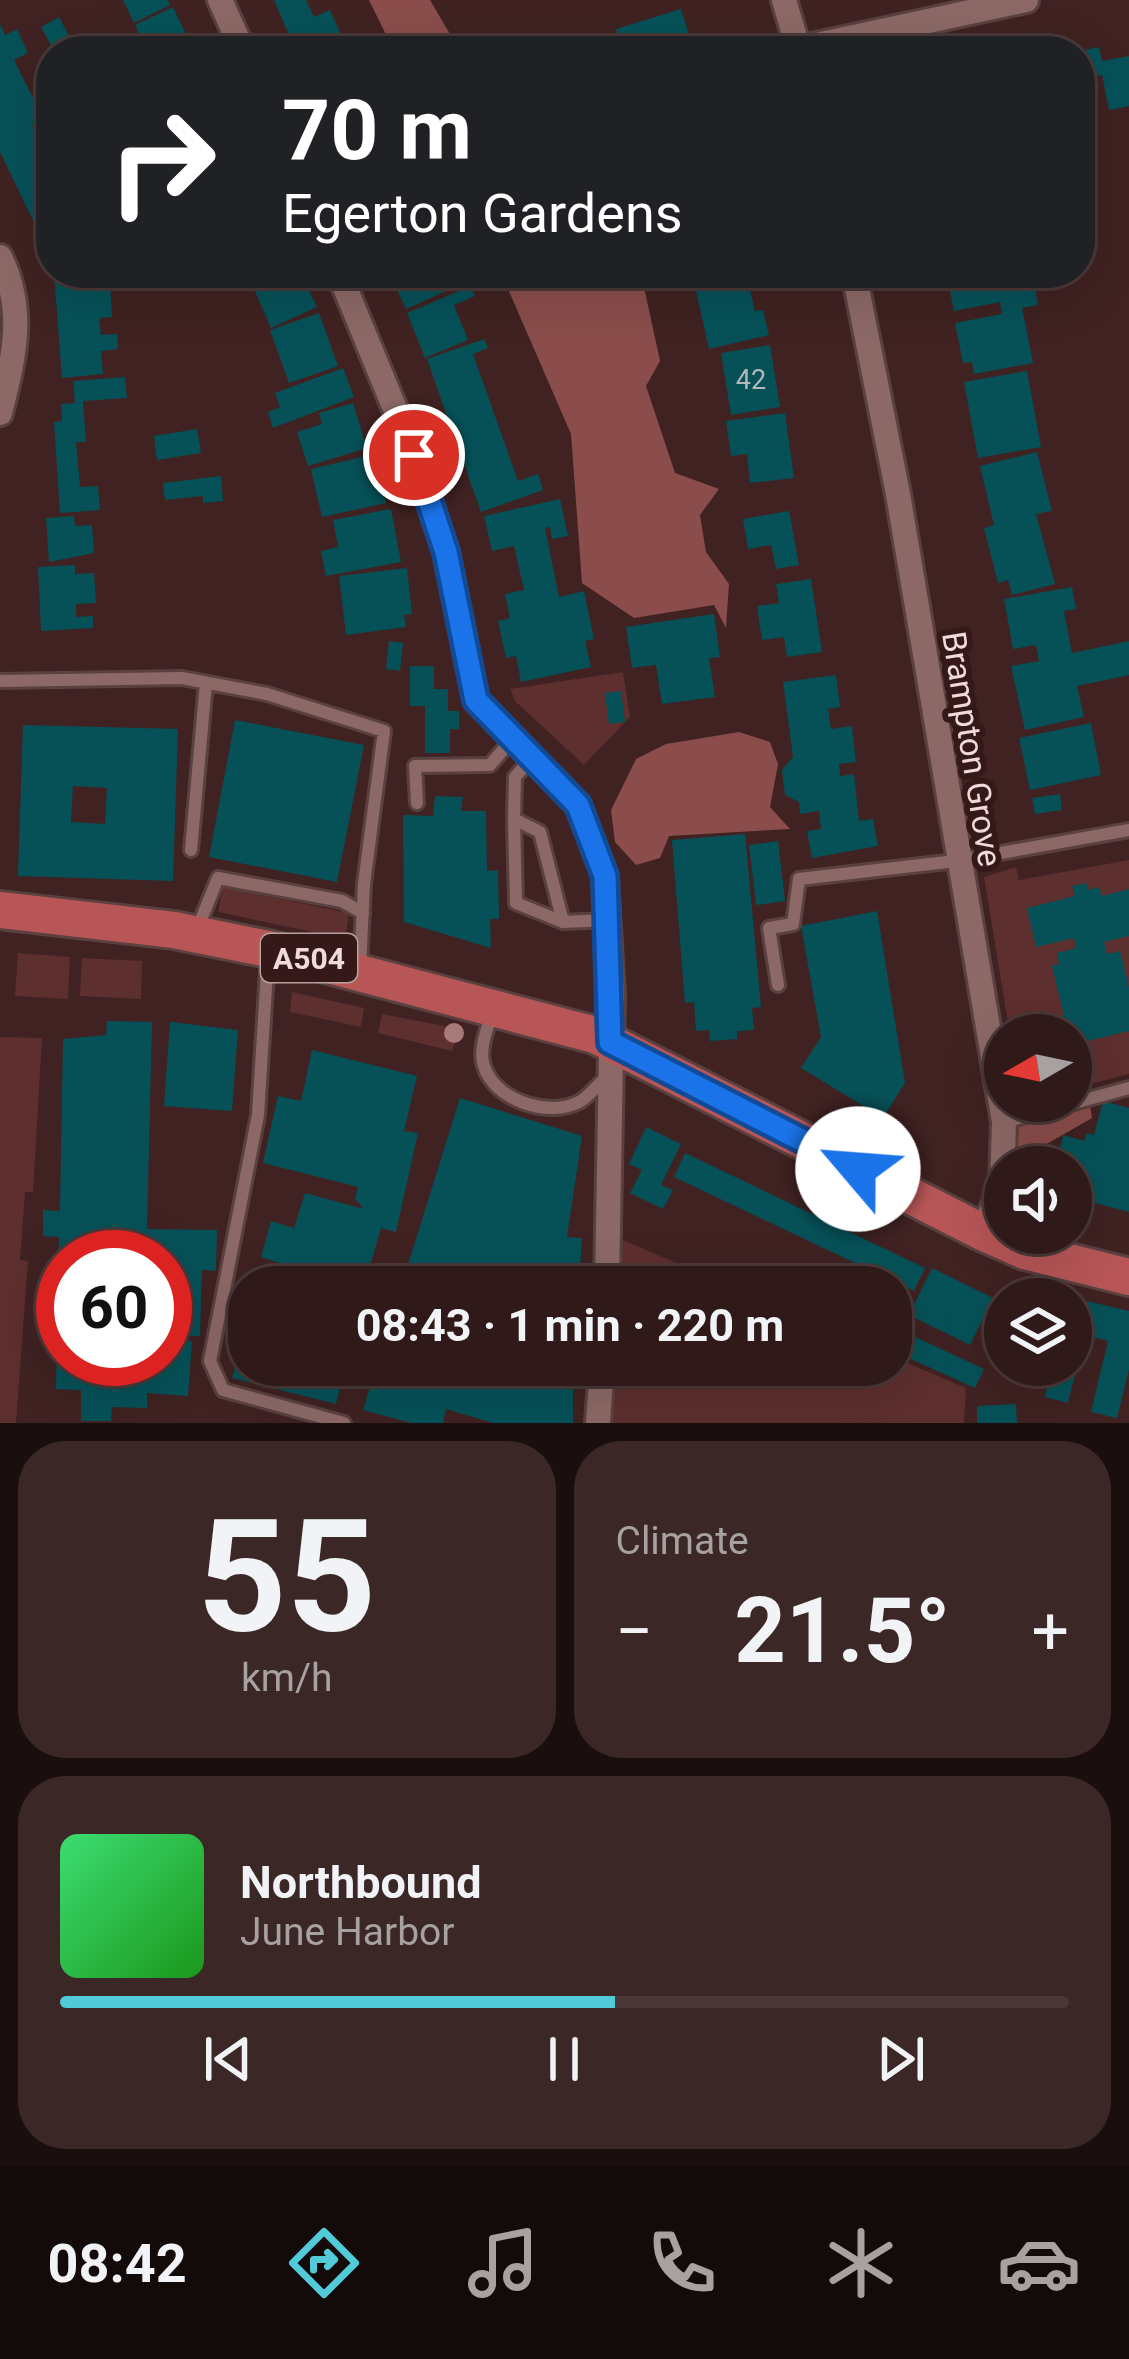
<!DOCTYPE html>
<meta charset="utf-8">
<style>
body{margin:0;font-family:Roboto,sans-serif;background:#3b2726;color:#f1f3f6;height:100vh;display:flex;flex-direction:column;font-size:45px;white-space:nowrap}
*{box-sizing:border-box;margin:0}
p{font-size:39px;color:#a7a1a2}
.icon{flex:none;width:66px;height:66px;fill:none;stroke:currentColor;stroke-width:2;stroke-linecap:round;stroke-linejoin:round}
.map{position:relative;height:1423px;overflow:hidden}
.sheet{display:flex;flex-direction:column;gap:18px;padding:18px;background:#1a0e0e;flex:1}
.sheet>*{flex:none}
.hud{position:absolute;left:36px;top:36px;width:1059px;height:252px;border-radius:48px;box-shadow:0 12px 48px #0002,0 0 0 3px #4a3838;background:#202124;color:#fff;overflow:hidden}
.needle{width:78px;rotate:261deg}
.fabs{position:absolute;left:984px;top:1014px;display:grid;gap:24px}
.fabs a{display:grid;place-items:center;width:108px;height:108px;border-radius:50%;background:#2f1a19;box-shadow:0 12px 48px #0002,0 0 0 3px #4a3838;font-size:60px}
.speed{position:absolute;left:36px;top:1230px;display:flex;gap:24px;font-size:60px;font-weight:700;text-align:center}
.speed>*{display:grid;place-content:center;width:156px;height:156px;border-radius:50%;background:#2f1a19;box-shadow:0 12px 48px #0002,0 0 0 3px #4a3838;line-height:1}
.speed .limit{border:18px solid #d22;background:#fff;color:#111}
.pin{position:absolute;display:grid;place-items:center;width:102px;height:102px;color:#fff;margin:-51px;border:6px solid #fff;border-radius:50%;box-shadow:0 3px 12px #0007}
.me{position:absolute;width:132px;margin:-66px;rotate:297deg;stroke-linejoin:round;filter:drop-shadow(0 0 9px #0008)}
.turn{display:flex;align-items:center;gap:42px;height:252px;padding:0 48px;font-size:54px}
.turn .icon{width:156px;height:156px;stroke-width:2.5}
.turn b{display:block;font-size:84px;line-height:102px}
.big{font-size:90px;font-weight:700;line-height:1.1}
.sheet .card{flex:1;display:flex;flex-direction:column;justify-content:center;gap:18px;min-width:0;padding:0 42px;border-radius:48px;background:#3b2726}
.sheet .dial{align-items:center;gap:0}
.dial b{font-size:156px;line-height:1}
.song{display:flex;align-items:center;gap:36px}
.cover{width:144px;height:144px;border-radius:18px;background:linear-gradient(135deg,hsl(140 70% 55%),hsl(120 70% 35%))}
.played{height:12px;border-radius:6px;background:linear-gradient(90deg,#52cbd8 55%,#4a3838 55%)}
.keys{display:flex;justify-content:space-around;direction:ltr}
.heat{display:flex;justify-content:space-between;align-items:center;font-size:66px;direction:ltr}
.sheet .tiles{flex:1;display:grid;gap:18px;grid-template-columns:1fr 1fr}
.card:last-child{grid-column:span 2}
.trip{position:absolute;left:228px;top:1266px;width:684px;height:120px;border-radius:48px;background:#2f1a19;box-shadow:0 12px 48px #0002,0 0 0 3px #4a3838;font-weight:700;line-height:120px;text-align:center}
.menu{display:flex;height:192px;justify-content:space-around;align-items:center;background:#130a0a;color:#a7a1a2}
.menu .icon{width:84px;height:84px}
.menu .active{color:#52cbd8}
.menu b{font-size:54px;color:#f1f3f6}
.map>svg:first-child{display:block}
.green{fill:#5d2f2e}
.forest{fill:#8a4d4b}
.building{fill:#065158;fill-rule:evenodd}
.lines{fill:none;stroke-linecap:round;stroke-linejoin:round}
.lane-casing{stroke:#5a4140;stroke-width:18}
.street-casing{stroke:#5a4140;stroke-width:30}
.primary-casing{stroke:#5a4140;stroke-width:42}
.lane{stroke:#8c6967;stroke-width:12}
.street{stroke:#8c6967;stroke-width:24}
.primary{stroke:#b85657;stroke-width:36}
.tree{fill:#a77a78}
.route-casing{stroke:#114b97;stroke-width:30}
.route{stroke:#1a73e8;stroke-width:21}
.labels{text-anchor:middle;dominant-baseline:central;stroke-width:12;stroke-linejoin:round;paint-order:stroke}
.number-label{font-size:27px;fill:#b5b8b9}
.shield{fill:#351918;stroke:#b7a19f;stroke-width:3}
.shield-label{font-size:30px;font-weight:bold;fill:#efdbd9}
.street-label{font-size:33px;fill:#efdbd9;stroke:#351918}
</style>
<div class="map">
<svg width="1129" height="1423" viewBox="0 0 1129 1423">
<rect width="100%" height="100%" fill="#3f2221"/>
<!-- green -->
<path class="green" d="M623 672 630 717 584 765 515 701 510 689Z
M1129 860V1074L1071 1089V1035H1010L984 877 1016 867 1019 880Z
M223 887 349 913 345 939 218 912Z
M18 953 70 957 68 999 15 996Z
M82 958 142 961 141 999 80 996Z
M292 992 364 1008 361 1027 290 1012Z
M382 1014 460 1029 452 1051 378 1033Z
M0 1037 42 1038 33 1192H25L20 1260 28 1261 16 1423H0Z
M623 1240 732 1287H620Z
M891 1356 966 1388 964 1423H609L614 1365H891Z"/>
<!-- forest -->
<path class="forest" d="M369 0H430L460 51H394Z
M501 273H641L660 361 646 386 675 473 719 489 700 515 706 552 729 584 726 628 714 605 634 618 582 583 571 434Z
M739 732 770 742 778 764 770 807 790 829 669 836 660 858 636 865 615 842 611 810 636 759 666 744Z
M1089 1099 1092 1118 1045 1145 1050 1167H1012L1016 1124Z"/>
<!-- building -->
<path class="building" d="M123 0H168L170 5 134 23Z
M274 0H306L314 17 330 10 348 51H296Z
M173 7 194 51H147L135 25Z
M681 9 694 51H623L616 29Z
M59 17 77 51H54L41 27Z
M0 24 5 35 17 29 28 53 14 60 44 120 32 126 51 165V237L43 241 0 152Z
M1099 47 1102 61 1129 56V106L1109 110 1102 75 1080 79V51Z
M54 273H99L100 286 110 285 112 317 99 318 101 335 117 334 118 349 101 351 103 374 62 378Z
M247 273H300L317 307 271 328Z
M389 273H462L466 282 406 309Z
M692 273H746L755 311 763 310 769 335 709 349Z
M963 273H1032L1038 305 1022 308 1033 363 974 374 972 362 963 363 955 323 1002 314 1000 302 954 311 950 290 966 287Z
M471 286 475 296 454 305 468 340 425 358 407 313Z
M319 313 338 366 289 383 270 330Z
M484 339 488 348 473 354 518 481 538 474 543 490 481 512 427 359Z
M770 345 780 407 731 415 721 353Z
M343 368 354 397 273 428 268 412 280 407 275 393Z
M1027 371 1041 447 978 458 964 382Z
M125 377 127 398 83 401 86 442H76L80 487 98 486 100 510 60 513 54 422 62 421 61 404 75 403 73 381Z
M353 403 367 448 308 466 297 432 322 424 319 413Z
M785 413 794 478 750 483 747 454 731 456 726 421Z
M197 429 201 453 157 460 154 436Z
M1037 452 1052 511 1036 514 1055 584 1012 595 1008 580 998 583 984 528 994 525 980 466Z
M375 454 386 503 322 517 311 469Z
M221 476 223 501 203 503V496L165 500 163 483Z
M560 499 568 536 552 539 550 527 545 528 559 597 584 591 594 639 585 641 591 667 521 682 516 656 506 658 498 621 510 618 505 594 524 590 514 546 492 551 484 516Z
M391 509 401 562 326 576 321 551 338 547 333 520Z
M789 511 799 565 776 569 771 545 748 549 743 519Z
M74 516 75 526 92 525 94 553 49 562 46 518Z
M75 565V574L94 573 96 603 76 604V617L93 616V628L41 631 38 567Z
M407 568 412 614 404 615 406 627 346 635 339 576Z
M811 579 822 652 787 657 784 637 762 640 757 606 779 603 776 584Z
M1072 587 1076 609 1064 611 1072 653 1129 641V675L1077 686 1084 717 1025 730 1011 666 1039 661 1036 645 1013 649 1004 599Z
M714 614 720 657 709 658 715 697 662 704 656 665 632 668 626 627Z
M389 641 403 643 400 671 386 669Z
M410 666H434V689H448V711H459V729H450V753H425V706H410Z
M836 675 840 707 828 709 831 729 852 726 856 762 839 764 840 776 854 774 859 821 873 819 878 846 812 858 807 831 821 829 819 811 800 814 799 802 785 795 782 770 793 757 783 682Z
M621 691 625 722 609 724 605 693Z
M235 720 364 745 337 882 209 857Z
M1091 723 1101 775 1030 790 1019 738Z
M23 725 178 729 173 881 18 876ZM73 786 107 788 105 824 71 822Z
M1060 794 1062 810 1035 814 1032 798Z
M435 796 463 797 461 811H486L487 871 498 870 499 919H490L491 948 404 922 403 815 433 816Z
M745 834 761 1007 752 1008 754 1030 737 1031V1039L710 1041 709 1030 696 1031 694 1002 685 1003 672 840Z
M778 841 785 901 756 905 749 845Z
M1086 883 1088 890 1099 887 1102 896 1129 889V936L1104 942 1107 954 1120 951 1129 988V1031L1071 1045V1035H1060L1056 1018 1064 1016 1052 966 1059 964 1057 953 1076 948 1074 938 1036 947 1027 908 1075 896 1072 886Z
M877 911 905 1083 883 1118 801 1068 821 1037 801 926Z
M107 1021 152 1022 147 1229 217 1230 216 1271 202 1270 200 1336 165 1335V1257H63V1359H165V1337L192 1341 188 1396 147 1393V1408L112 1407 111 1421H81V1390L56 1389 59 1237 43 1236V1210L60 1211 63 1039 106 1035Z
M170 1022 238 1030 232 1111 164 1106Z
M312 1050 417 1076 404 1131 418 1133 396 1232 381 1228 364 1287H276L283 1264 261 1257 271 1221 294 1228 305 1193 364 1209 355 1199 358 1187 263 1163 278 1096 301 1101Z
M460 1098 582 1136 567 1237 582 1238 579 1287H401Z
M1103 1101 1129 1108V1212L1076 1198 1083 1172 1056 1165 1063 1135 1084 1141 1087 1133 1094 1135Z
M646 1127 681 1144 661 1185 673 1190 663 1209 630 1193 642 1170 629 1164Z
M685 1153 925 1268 914 1291 674 1177Z
M932 1268 993 1298 970 1345 909 1315Z
M1087 1301 1129 1311V1369L1117 1418 1091 1412 1108 1341 1080 1334Z
M1003 1306 1005 1307V1366L990 1362Z
M248 1320 249 1365H346L345 1370 372 1378 376 1365H573V1423H493L446 1409 443 1423H411L363 1410 370 1387 342 1379 336 1404 232 1378Z
M909 1334 984 1369 975 1388 900 1354Z
M1071 1346 1081 1349 1068 1403 1045 1397 1050 1376 1009 1367 1071 1365Z
M1016 1404 1017 1423H977V1406Z"/>
<g class="lines">
<defs>
<path id="lane" d="M0 681 182 678 267 694 384 731 364 884 360 967
M417 803 415 766 490 765 510 742
M514 819 515 777 530 760
M191 850 206 683
M563 922 540 832 514 819 516 903 563 922 607 920
M198 927 218 878 342 901 363 913
M268 955 258 1115 210 1361 223 1390 344 1423
M778 985 769 928 793 924 799 879 956 861 1129 830
M493 1011C488 1027 478 1049 484 1066 494 1100 548 1118 579 1102 589 1097 598 1084 607 1077
M1004 1122 1129 1088"/>
<path id="street" d="M220 0 243 51
M784 0 799 51
M798 49 1026 0
M0 257C26 310 14 357 0 413
M339 273 414 455 446 552 476 700 578 805 605 876 612 996 607 1287
M854 273 898 494 1004 1122 1002 1188 982 1232
M598 1423 602 1365"/>
<path id="primary" d="M0 910 174 930 268 949 595 1035 982 1232 1025 1251 1129 1277"/>
</defs>
<!-- lane casing -->
<use href="#lane" class="lane-casing"/>
<!-- street casing -->
<use href="#street" class="street-casing"/>
<!-- primary casing -->
<use href="#primary" class="primary-casing"/>
<!-- lane -->
<use href="#lane" class="lane"/>
<!-- street -->
<use href="#street" class="street"/>
<!-- primary -->
<use href="#primary" class="primary"/>
</g>
<!-- trees -->
<circle class="tree" cx="454" cy="1033" r="10"/>
<g class="lines">
<defs>
<path id="route" d="M414 455 446 552 476 700 578 805 605 876 610 1042 858 1169"/>
</defs>
<!-- route casing -->
<use href="#route" class="route-casing"/>
<!-- route -->
<use href="#route" class="route"/>
</g>
<g class="labels">
<!-- number labels -->
<g class="number-label">
<text x="751" y="380">42</text>
</g>
<!-- shield labels -->
<rect class="shield" x="261" y="934" width="96" height="48" rx="9"/>
<g class="shield-label">
<text x="309" y="958">A504</text>
</g>
<!-- street labels -->
<g class="street-label">
<text transform="translate(972 749) rotate(81)">Brampton Grove</text>
</g>
</g>
</svg>
<div class="fabs">
<a><svg class="needle" viewBox="-14 -14 28 28"><path d="M0-13l5 13h-10z" fill="#e53935"/><path d="M0 13l5-13h-10z" fill="#a7a1a2"/></svg></a>
<a><svg class="icon" aria-label="sound" viewBox="0 0 24 24"><path d="M4 9h4l5-4v14l-5-4H4zM17 9q2 3 0 6"/></svg></a>
<a><svg class="icon" aria-label="layers" viewBox="0 0 24 24"><path d="M12 4l9 5-9 5-9-5zM3 14l9 5 9-5"/></svg></a>
</div>
<div class="speed"><div class="limit">60</div></div>
<div class="pin" style="left:414px;top:455px;background:#d93025"><svg class="icon" aria-label="arrive" viewBox="0 0 24 24"><path d="M6 21V4h12l-3 4 3 4H6"/></svg></div>
<svg class="me" style="left:858px;top:1169px" viewBox="-20 -20 40 40"><circle r="19" fill="#fff"/><path d="M0-13L10 11 0 6-10 11z" fill="#1a73e8"/></svg>
<div class="trip">08:43 · 1 min · 220 m</div>
<div class="hud">
<div class="turn"><svg class="icon" aria-label="right" viewBox="0 0 24 24"><path d="M7 20v-9h11M14 6l5 5-5 5"/></svg><div><b>70 m</b>Egerton Gardens</div></div>
</div>
</div>
<section class="sheet">
<div class="tiles">
<div class="card dial"><b>55</b><p>km/h</p></div>
<div class="card"><p>Climate</p>
<div class="heat"><a>−</a><b class="big">21.5°</b><a>+</a></div>
</div>
<div class="card">
<div class="song"><i class="cover"></i><div><b>Northbound</b><p>June Harbor</p></div></div>
<div class="played"></div>
<div class="keys"><svg class="icon" aria-label="previous" viewBox="0 0 24 24"><path d="M18 5L8 12l10 7zM5 5v14"/></svg><svg class="icon" aria-label="pause" viewBox="0 0 24 24"><path d="M8 5v14M16 5v14"/></svg><svg class="icon" aria-label="next" viewBox="0 0 24 24"><path d="M6 5l10 7-10 7zM19 5v14"/></svg></div>
</div>
</div>
</section>
<nav class="menu">
<b>08:42</b>
<svg class="icon active" aria-label="directions" viewBox="0 0 24 24"><path d="M12 3l9 9-9 9-9-9zM9 14v-3h6M13 9l2 2-2 2"/></svg>
<svg class="icon" aria-label="music" viewBox="0 0 24 24"><path d="M9 18V5l10-2v13"/><circle cx="6" cy="18" r="3"/><circle cx="16" cy="16" r="3"/></svg>
<svg class="icon" aria-label="phone" viewBox="0 0 24 24"><path d="M5 4h4l2 5-3 2q2 4 5 5l2-3 5 2v4C11 20 4 13 5 4z"/></svg>
<svg class="icon" aria-label="climate" viewBox="0 0 24 24"><path d="M12 3v18M4 7l16 10M4 17L20 7"/></svg>
<svg class="icon" aria-label="car" viewBox="0 0 24 24"><path d="M5 17H2v-5l4-1 3-4h7l3 4 3 1v5h-3M9 17h6M6 11h13"/><circle cx="7" cy="17" r="2"/><circle cx="17" cy="17" r="2"/></svg>
</nav>
